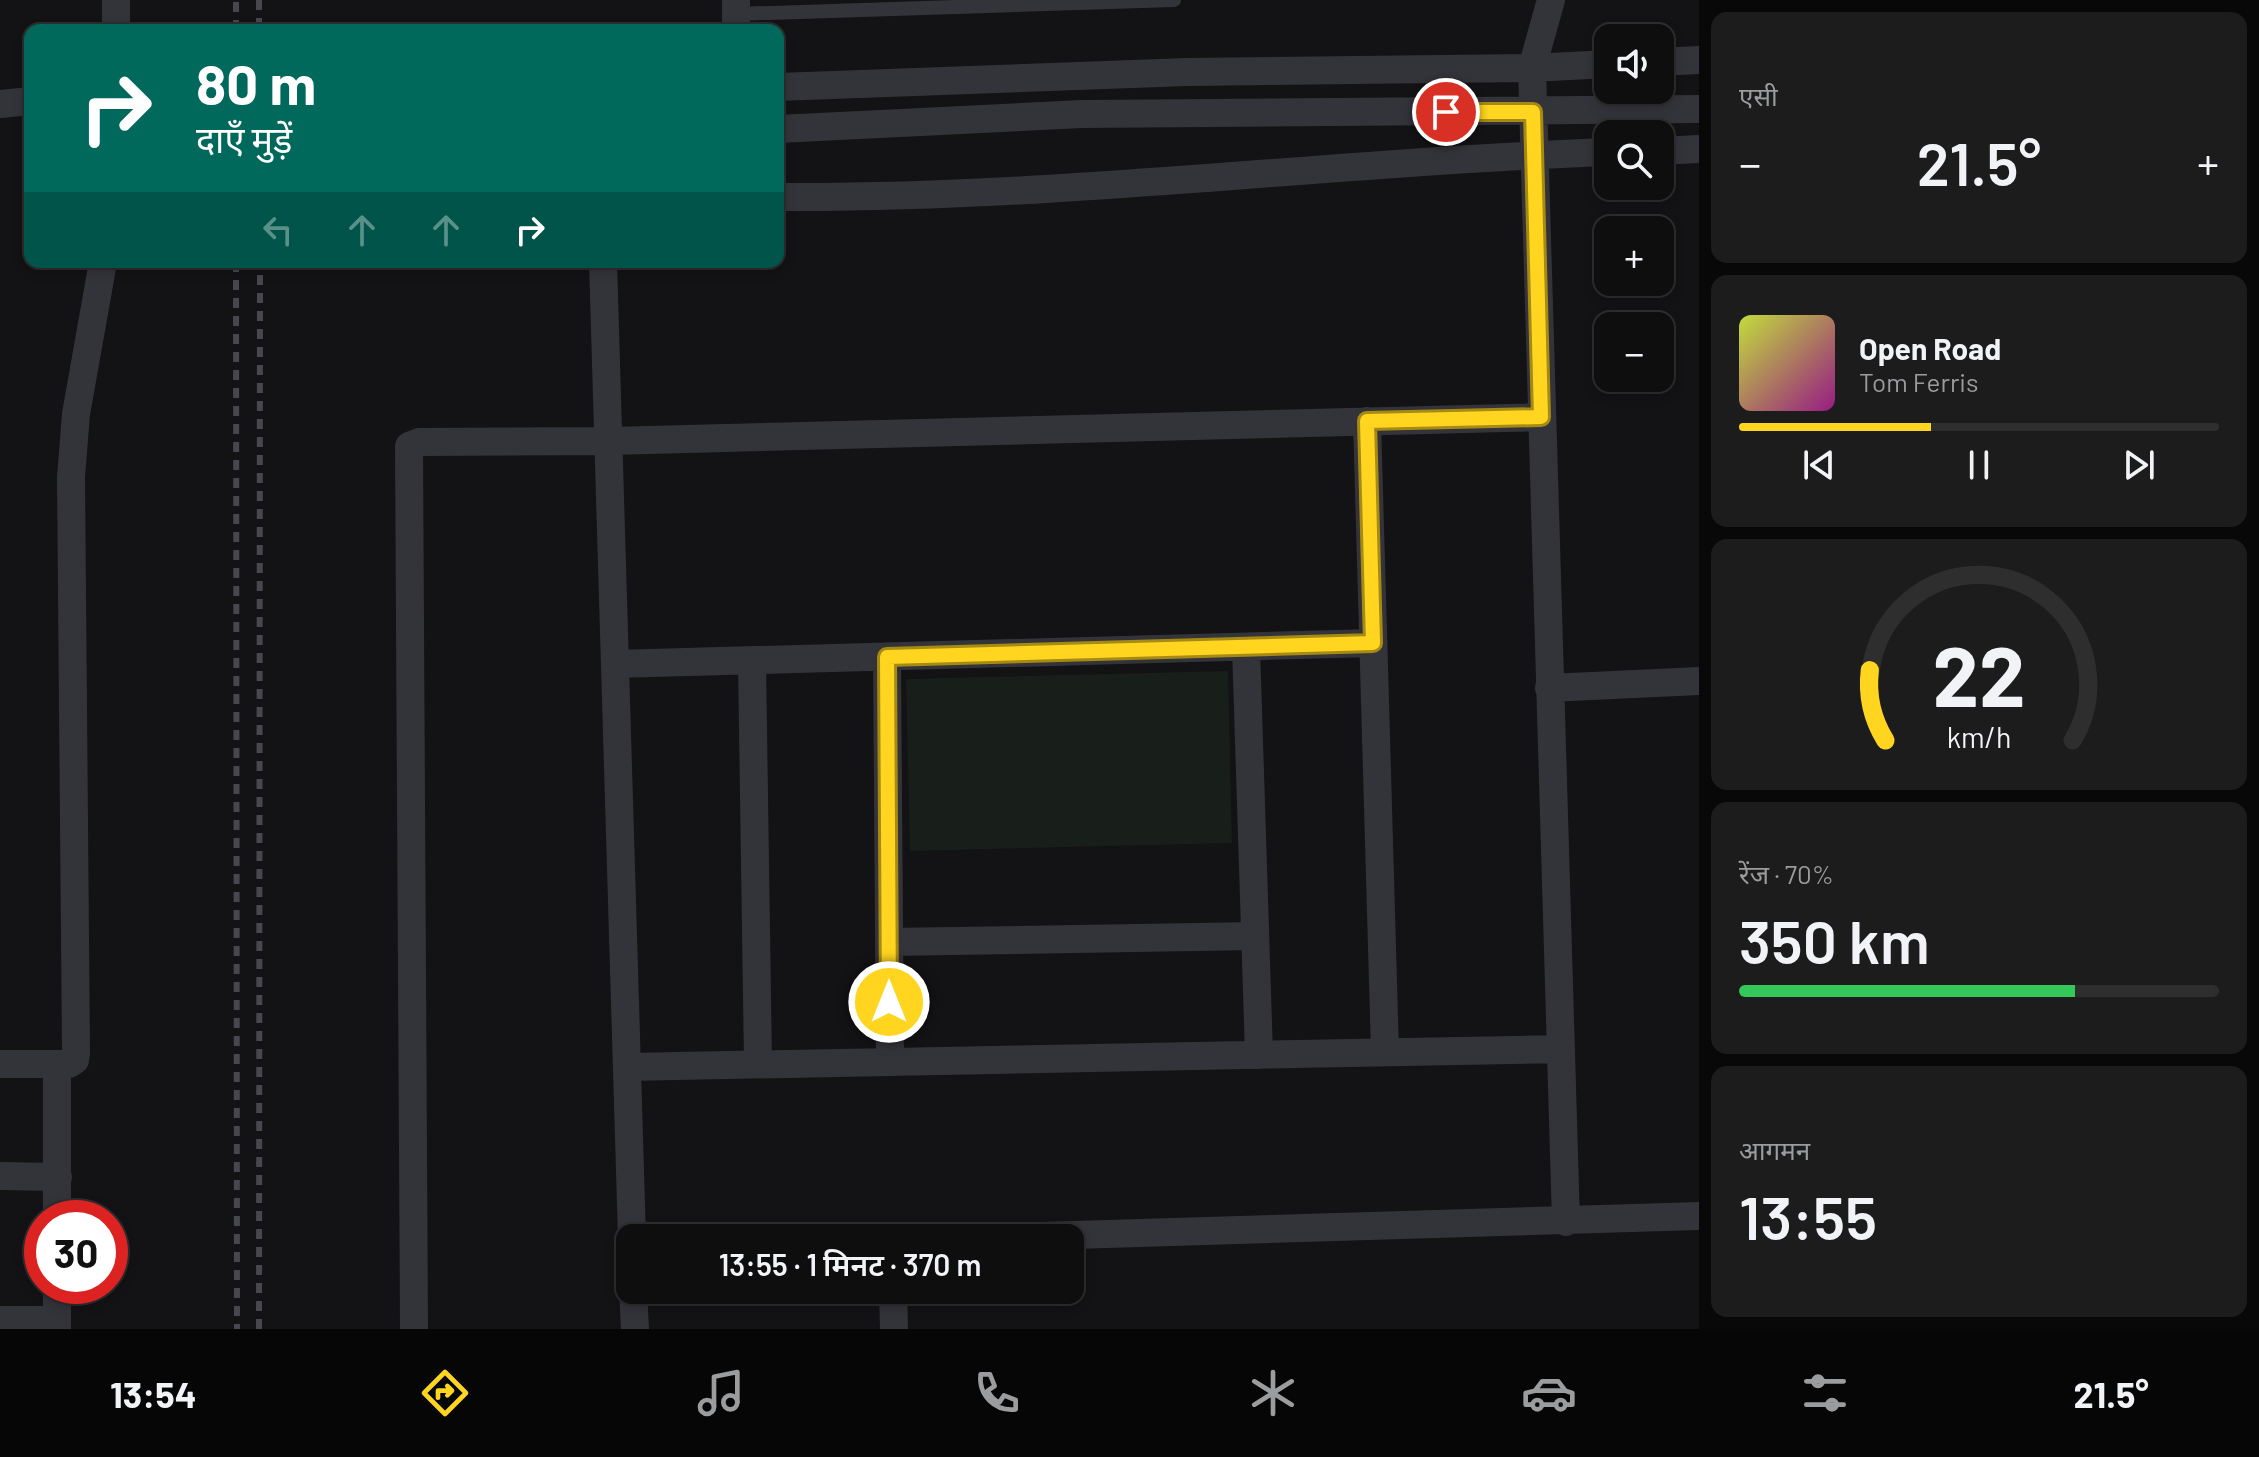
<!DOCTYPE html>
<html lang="hi">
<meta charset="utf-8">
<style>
body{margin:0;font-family:Barlow,"Noto Sans Devanagari",sans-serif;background:#1c1c1d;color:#f1f3f6;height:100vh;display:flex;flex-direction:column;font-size:30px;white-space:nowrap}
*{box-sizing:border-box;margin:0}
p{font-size:26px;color:#9b9c9e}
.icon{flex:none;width:44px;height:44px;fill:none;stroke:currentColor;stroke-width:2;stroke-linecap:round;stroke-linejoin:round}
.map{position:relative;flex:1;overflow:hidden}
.details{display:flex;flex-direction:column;gap:12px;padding:12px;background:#080808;width:560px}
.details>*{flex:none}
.hud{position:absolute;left:24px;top:24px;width:760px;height:244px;border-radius:16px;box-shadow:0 4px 12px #0003,0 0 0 2px #2e2e2f;background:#00695c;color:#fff;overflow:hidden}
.tools{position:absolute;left:1594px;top:24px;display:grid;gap:16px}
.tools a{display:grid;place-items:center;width:80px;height:80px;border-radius:16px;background:#0e0e0f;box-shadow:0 4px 12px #0003,0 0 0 2px #2e2e2f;font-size:40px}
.speed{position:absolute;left:24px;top:1200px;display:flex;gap:16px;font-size:40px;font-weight:700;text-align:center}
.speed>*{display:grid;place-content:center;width:104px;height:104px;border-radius:50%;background:#0e0e0f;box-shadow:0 4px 12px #0003,0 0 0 2px #2e2e2f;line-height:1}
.speed .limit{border:12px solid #d22;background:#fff;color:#111}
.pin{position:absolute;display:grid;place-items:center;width:68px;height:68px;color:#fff;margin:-34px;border:4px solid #fff;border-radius:50%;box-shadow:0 2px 8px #0007}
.me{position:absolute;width:88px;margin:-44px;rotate:0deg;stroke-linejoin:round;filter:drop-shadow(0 0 6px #0008)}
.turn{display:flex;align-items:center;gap:28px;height:168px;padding:0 40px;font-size:36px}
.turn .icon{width:104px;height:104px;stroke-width:2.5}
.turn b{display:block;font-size:56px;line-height:68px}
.lanes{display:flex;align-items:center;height:76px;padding:0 40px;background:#0003;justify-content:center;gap:40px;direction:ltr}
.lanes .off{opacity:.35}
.big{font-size:60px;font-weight:600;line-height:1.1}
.details .card{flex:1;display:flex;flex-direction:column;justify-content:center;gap:12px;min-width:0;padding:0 28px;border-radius:16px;background:#1c1c1d}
.details .dial{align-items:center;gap:0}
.dial svg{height:208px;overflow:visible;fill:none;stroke:#2e2e2f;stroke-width:7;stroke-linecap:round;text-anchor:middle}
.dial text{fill:#f1f3f6;stroke:none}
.song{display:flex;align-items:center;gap:24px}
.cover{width:96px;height:96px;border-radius:12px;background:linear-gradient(135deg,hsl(70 70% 55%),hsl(310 70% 35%))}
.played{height:8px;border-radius:4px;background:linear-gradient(90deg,#ffd51f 40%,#2e2e2f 40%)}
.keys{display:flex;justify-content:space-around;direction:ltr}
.heat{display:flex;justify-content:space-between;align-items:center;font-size:44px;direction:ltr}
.charge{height:12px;border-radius:6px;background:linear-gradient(90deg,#34c759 70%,#2e2e2f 0)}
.trip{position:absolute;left:616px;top:1224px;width:468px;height:80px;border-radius:16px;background:#0e0e0f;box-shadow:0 4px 12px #0003,0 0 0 2px #2e2e2f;font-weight:600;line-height:80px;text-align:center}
.dock{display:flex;height:128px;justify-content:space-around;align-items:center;background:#060606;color:#9b9c9e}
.dock .icon{width:56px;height:56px}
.dock .on{color:#ffd51f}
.dock b{font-size:36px;color:#f1f3f6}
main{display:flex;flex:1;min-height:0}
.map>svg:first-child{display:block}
.green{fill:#181f1a}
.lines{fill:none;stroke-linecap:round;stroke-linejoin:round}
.lane{stroke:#33333a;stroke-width:14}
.street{stroke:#33333a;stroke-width:28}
.rail{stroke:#46474f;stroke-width:6;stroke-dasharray:10 8;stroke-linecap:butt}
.route-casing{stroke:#a68a14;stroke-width:20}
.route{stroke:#ffd51f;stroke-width:14}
</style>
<main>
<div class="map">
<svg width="1699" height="1329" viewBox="0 0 1699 1329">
<rect width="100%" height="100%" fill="#131214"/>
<!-- green -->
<path class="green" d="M1228 671 1232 843 910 851 906 679Z"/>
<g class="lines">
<!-- lane -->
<path class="lane" d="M736 14 1174 0"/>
<!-- street -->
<path class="street" d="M736 0V30
M1551 0 1532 68 1566 1222
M116 30V0
M1660 62 1699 60
M778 87 1187 72 1532 68 1608 64
M0 104 30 101
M778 129 1082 114 1699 109
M1660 151 1699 149
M778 197C1056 199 1331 162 1608 152
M603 262 632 1238
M1367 421 1385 1052
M1246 647 1259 1055
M887 657 890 1062
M752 661 758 1064
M615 664 1373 643
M1549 688 1699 681
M889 942 1255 936
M0 1064H69L75 1060 76 1053 71 477 76 414 103 262
M57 1065V1218
M627 1067 1560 1049
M0 1176 58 1177
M975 1238 1699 1216
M633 1290 635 1329
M893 1290 894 1329
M0 1320H57
M57 1329V1286
M414 1329 409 446 419 442 609 441 1541 417"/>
<!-- rail -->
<path class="rail" d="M259 0V30
M236 30V0
M236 262 237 1329
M259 1329 260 262"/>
</g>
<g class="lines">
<defs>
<path id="route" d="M889 1002 887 657 1373 643 1367 421 1541 417 1533 112H1446"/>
</defs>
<!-- route casing -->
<use href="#route" class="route-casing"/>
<!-- route -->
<use href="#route" class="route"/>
</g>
</svg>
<div class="tools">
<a><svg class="icon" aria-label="sound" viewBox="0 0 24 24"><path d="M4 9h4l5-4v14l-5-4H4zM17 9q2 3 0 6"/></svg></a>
<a><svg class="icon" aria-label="search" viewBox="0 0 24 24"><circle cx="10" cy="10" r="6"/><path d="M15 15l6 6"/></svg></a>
<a>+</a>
<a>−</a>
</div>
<div class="speed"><div class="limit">30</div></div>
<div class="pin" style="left:1446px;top:112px;background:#d93025"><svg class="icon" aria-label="arrive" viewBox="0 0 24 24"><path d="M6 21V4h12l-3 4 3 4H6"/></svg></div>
<svg class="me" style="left:889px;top:1002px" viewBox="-20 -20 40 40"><circle r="17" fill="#ffd51f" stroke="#fff" stroke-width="3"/><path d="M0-11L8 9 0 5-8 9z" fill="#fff"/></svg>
<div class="trip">13:55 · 1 मिनट · 370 m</div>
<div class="hud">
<div class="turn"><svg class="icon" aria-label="right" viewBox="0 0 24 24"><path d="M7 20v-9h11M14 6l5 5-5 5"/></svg><div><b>80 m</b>दाएँ मुड़ें</div></div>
<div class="lanes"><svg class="icon off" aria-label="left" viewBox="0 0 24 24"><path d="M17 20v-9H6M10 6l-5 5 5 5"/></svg><svg class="icon off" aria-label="ahead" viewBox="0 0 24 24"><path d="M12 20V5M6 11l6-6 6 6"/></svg><svg class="icon off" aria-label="ahead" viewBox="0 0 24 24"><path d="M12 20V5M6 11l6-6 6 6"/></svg><svg class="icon" aria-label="right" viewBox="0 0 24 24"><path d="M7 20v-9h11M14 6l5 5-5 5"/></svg></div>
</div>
</div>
<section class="details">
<div class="card"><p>एसी</p>
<div class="heat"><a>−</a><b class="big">21.5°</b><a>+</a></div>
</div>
<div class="card">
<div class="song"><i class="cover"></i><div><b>Open Road</b><p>Tom Ferris</p></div></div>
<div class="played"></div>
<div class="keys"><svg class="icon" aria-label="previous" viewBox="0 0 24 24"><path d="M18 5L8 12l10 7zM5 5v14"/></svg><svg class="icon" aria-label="pause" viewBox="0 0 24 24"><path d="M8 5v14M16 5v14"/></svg><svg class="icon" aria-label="next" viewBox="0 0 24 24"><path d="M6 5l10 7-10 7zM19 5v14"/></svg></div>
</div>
<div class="card dial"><svg viewBox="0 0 100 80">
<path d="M14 69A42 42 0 1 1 86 69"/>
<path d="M14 69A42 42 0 0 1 8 42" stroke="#ffd51f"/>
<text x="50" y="56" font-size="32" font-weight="700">22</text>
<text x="50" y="72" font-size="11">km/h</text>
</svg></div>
<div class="card"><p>रेंज · 70%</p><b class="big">350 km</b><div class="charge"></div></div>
<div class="card"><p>आगमन</p><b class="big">13:55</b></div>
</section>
</main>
<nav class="dock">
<b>13:54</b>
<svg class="icon on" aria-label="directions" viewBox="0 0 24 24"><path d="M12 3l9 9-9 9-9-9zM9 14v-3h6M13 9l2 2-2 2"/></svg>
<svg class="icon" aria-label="music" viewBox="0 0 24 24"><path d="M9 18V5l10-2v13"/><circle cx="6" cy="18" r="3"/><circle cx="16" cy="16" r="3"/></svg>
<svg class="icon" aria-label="phone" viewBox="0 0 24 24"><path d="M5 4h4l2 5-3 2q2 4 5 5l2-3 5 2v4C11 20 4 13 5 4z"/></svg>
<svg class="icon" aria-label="climate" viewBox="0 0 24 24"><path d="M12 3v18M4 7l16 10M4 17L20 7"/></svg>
<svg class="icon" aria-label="car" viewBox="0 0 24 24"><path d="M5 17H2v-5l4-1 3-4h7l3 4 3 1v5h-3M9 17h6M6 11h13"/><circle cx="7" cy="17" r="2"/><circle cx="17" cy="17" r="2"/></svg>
<svg class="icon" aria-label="filters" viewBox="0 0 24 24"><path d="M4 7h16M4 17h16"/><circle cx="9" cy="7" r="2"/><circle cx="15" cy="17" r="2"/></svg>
<b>21.5°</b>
</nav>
